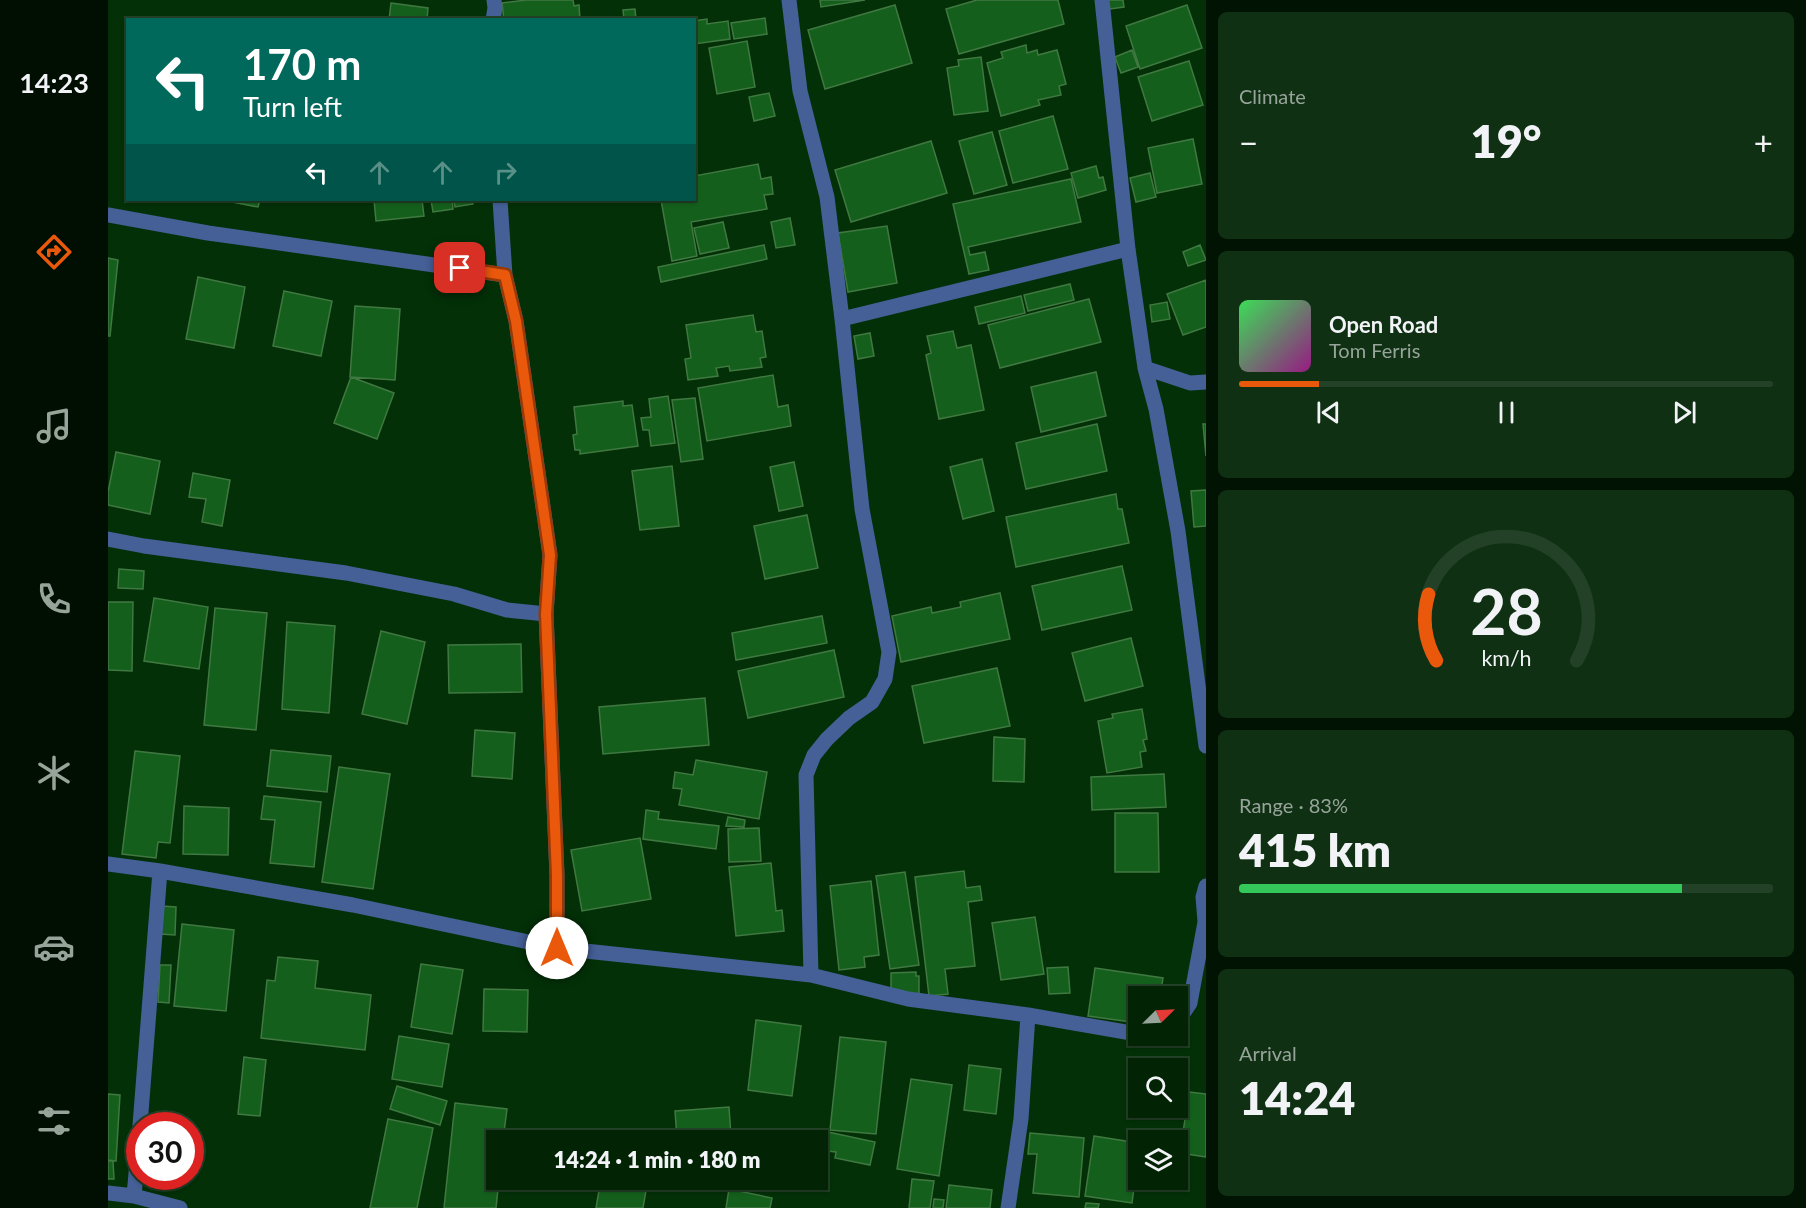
<!DOCTYPE html>
<meta charset="utf-8">
<style>
body{margin:0;font-family:Lato,sans-serif;background:#103013;color:#f1f3f6;height:100vh;display:flex;flex-direction:column;font-size:22px;white-space:nowrap}
*{box-sizing:border-box;margin:0}
p{font-size:20px;color:#96a49a}
.icon{flex:none;width:33px;height:33px;fill:none;stroke:currentColor;stroke-width:2;stroke-linecap:round;stroke-linejoin:round}
.map{position:relative;flex:1;overflow:hidden}
.drawer{display:flex;flex-direction:column;gap:12px;padding:12px;background:#011403;width:600px}
.drawer>*{flex:none}
.top-card{position:absolute;left:18px;top:18px;width:570px;height:183px;border-radius:0px;box-shadow:0 2px 4px #0004,0 0 0 2px #234127;background:#00695c;color:#fff;overflow:hidden}
.needle{width:39px;rotate:66deg}
.fabs{position:absolute;left:1020px;top:986px;display:grid;gap:12px}
.fabs a{display:grid;place-items:center;width:60px;height:60px;border-radius:0px;background:#022405;box-shadow:0 2px 4px #0004,0 0 0 2px #234127;font-size:30px}
.speed{position:absolute;left:18px;top:1112px;display:flex;gap:12px;font-size:30px;font-weight:700;text-align:center}
.speed>*{display:grid;place-content:center;width:78px;height:78px;border-radius:50%;background:#022405;box-shadow:0 2px 4px #0004,0 0 0 2px #234127;line-height:1}
.speed .limit{border:9px solid #d22;background:#fff;color:#111}
.pin{position:absolute;display:grid;place-items:center;width:51px;height:51px;color:#fff;margin:-26px;border-radius:12px;box-shadow:0 3px 9px #0006}
.me{position:absolute;width:66px;margin:-33px;rotate:0deg;stroke-linejoin:round;filter:drop-shadow(0 0 4px #0008)}
.turn{display:flex;align-items:center;gap:21px;height:126px;padding:0 18px;font-size:27px}
.turn .icon{width:78px;height:78px;stroke-width:2.5}
.turn b{display:block;font-size:42px;line-height:51px}
.lanes{display:flex;align-items:center;height:57px;padding:0 18px;background:#0003;justify-content:center;gap:30px;direction:ltr}
.lanes .off{opacity:.35}
.big{font-size:45px;font-weight:800;line-height:1.1}
.drawer .widget{flex:1;display:flex;flex-direction:column;justify-content:center;gap:9px;min-width:0;padding:0 21px;border-radius:9px;background:#103013}
.drawer .dial{align-items:center;gap:0}
.dial svg{height:156px;overflow:visible;fill:none;stroke:#234127;stroke-width:7;stroke-linecap:round;text-anchor:middle}
.dial text{fill:#f1f3f6;stroke:none}
.song{display:flex;align-items:center;gap:18px}
.cover{width:72px;height:72px;border-radius:9px;background:linear-gradient(135deg,hsl(130 70% 55%),hsl(310 70% 35%))}
.played{height:6px;border-radius:3px;background:linear-gradient(90deg,#ea580c 15%,#234127 15%)}
.keys{display:flex;justify-content:space-around;direction:ltr}
.heat{display:flex;justify-content:space-between;align-items:center;font-size:33px;direction:ltr}
.charge{height:9px;border-radius:4px;background:linear-gradient(90deg,#34c759 83%,#234127 0)}
.trip{position:absolute;left:378px;top:1130px;width:342px;height:60px;border-radius:0px;background:#022405;box-shadow:0 2px 4px #0004,0 0 0 2px #234127;font-weight:800;line-height:60px;text-align:center}
main{display:flex;flex:1;min-height:0}
.dock{display:flex;flex-direction:column;width:108px;justify-content:space-around;align-items:center;background:#010e02;color:#96a49a}
.dock .icon{width:42px;height:42px}
.dock .selected{color:#ea580c}
.dock b{font-size:27px;color:#f1f3f6}
.map>svg:first-child{display:block}
.building{fill:#145f1c;stroke:#407841;stroke-width:1.5}
.lines{fill:none;stroke-linecap:round;stroke-linejoin:round}
.minor{stroke:#455f97;stroke-width:15}
.route-casing{stroke:#983908;stroke-width:15}
.route{stroke:#ea580c;stroke-width:10}
</style>
<main>
<nav class="dock">
<b>14:23</b>
<svg class="icon selected" aria-label="directions" viewBox="0 0 24 24"><path d="M12 3l9 9-9 9-9-9zM9 14v-3h6M13 9l2 2-2 2"/></svg>
<svg class="icon" aria-label="music" viewBox="0 0 24 24"><path d="M9 18V5l10-2v13"/><circle cx="6" cy="18" r="3"/><circle cx="16" cy="16" r="3"/></svg>
<svg class="icon" aria-label="phone" viewBox="0 0 24 24"><path d="M5 4h4l2 5-3 2q2 4 5 5l2-3 5 2v4C11 20 4 13 5 4z"/></svg>
<svg class="icon" aria-label="climate" viewBox="0 0 24 24"><path d="M12 3v18M4 7l16 10M4 17L20 7"/></svg>
<svg class="icon" aria-label="car" viewBox="0 0 24 24"><path d="M5 17H2v-5l4-1 3-4h7l3 4 3 1v5h-3M9 17h6M6 11h13"/><circle cx="7" cy="17" r="2"/><circle cx="17" cy="17" r="2"/></svg>
<svg class="icon" aria-label="filters" viewBox="0 0 24 24"><path d="M4 7h16M4 17h16"/><circle cx="9" cy="7" r="2"/><circle cx="15" cy="17" r="2"/></svg>
</nav>
<div class="map">
<svg width="1098" height="1208" viewBox="0 0 1098 1208">
<rect width="100%" height="100%" fill="#033007"/>
<!-- building -->
<path class="building" d="M418 0H465L466 6 471 5 472 20H396L394 3Z
M712 0H757L713 7Z
M869 0H950L956 24 851 54 838 9Z
M1000 0H1015L1016 7 1002 9Z
M283 3 320 8 319 20H281Z
M787 5 804 63 717 89 700 30Z
M1079 5 1094 48 1032 69 1018 26Z
M527 9 528 20H516L515 10Z
M657 18 659 34 626 39 623 23Z
M599 19V24L620 21 622 39 586 44V21Z
M639 41 647 87 609 94 601 48Z
M918 45 919 53 929 50 930 55 949 50 958 84 951 86 953 95 930 100 932 105 893 116 879 63 895 58 893 52Z
M1024 50 1030 67 1013 73 1007 57Z
M873 57 880 111 846 115 839 68 851 66 850 60Z
M1081 61 1095 105 1044 121 1030 77Z
M661 93 667 116 646 121 641 97Z
M945 116 960 169 905 183 891 131Z
M884 132 899 185 866 194 851 141Z
M1085 139 1094 184 1049 193 1040 148Z
M823 141 839 193 743 222 727 170Z
M650 164 653 179 663 177 665 194 656 195 659 209 583 222 589 256 564 261 553 200H586V176Z
M988 166 991 178 995 177 998 190 970 198 963 173Z
M1042 173 1048 197 1028 202 1022 178Z
M963 179 973 222 860 247 862 255 877 252 881 270 861 274 845 204Z
M114 200H152L150 207Z
M266 200H314L316 216 268 221Z
M323 200H344L345 209 325 212Z
M346 200H364L365 204 347 207Z
M682 218 687 245 668 248 663 222Z
M615 222 621 248 592 254 586 228Z
M779 226 789 283 740 292 730 233Z
M656 245 659 259 553 282 550 267Z
M1092 245 1098 260 1080 266 1075 252Z
M0 258 10 260 2 336H0Z
M90 277 137 287 126 348 78 339Z
M1098 280V327L1075 335 1059 294Z
M962 284 966 300 920 311 916 295Z
M176 291 224 301 213 356 165 346Z
M913 296 917 313 871 324 867 307Z
M981 299 993 342 892 368 880 325Z
M1059 302 1062 319 1044 322 1042 305Z
M247 306 292 309 287 380 242 377Z
M645 315 648 332 654 331 658 357 652 358 654 367 622 371 621 366 608 368 610 376 580 380 577 359 583 358 578 325Z
M845 331 849 348 863 345 876 410 831 419 818 355 823 353 819 336Z
M762 333 766 356 750 359 746 336Z
M988 372 998 416 933 432 923 387Z
M665 375 670 407 680 405 683 426 599 441 590 388Z
M243 377 286 393 269 439 226 423Z
M560 396 567 443 543 446 541 430H535L533 418 543 417 541 399Z
M587 398 595 459 573 462 564 400Z
M515 401V406L524 405 530 446 472 454V450H467L465 435 469 434 466 407Z
M989 424 999 471 918 489 908 443Z
M1095 424H1098V456Z
M8 452 52 461 42 514 0 505V492Z
M874 459 886 511 855 519 842 467Z
M686 462 695 506 671 511 662 467Z
M564 466 571 526 532 530 524 471Z
M85 473 122 480 114 526 94 522 98 499 81 497Z
M1098 490V526L1086 527 1083 491Z
M1008 494 1010 509H1014L1021 543 908 567 898 517Z
M699 515 710 568 657 579 646 526Z
M1014 566 1024 610 934 630 924 586Z
M11 569 36 571 35 589 10 588Z
M892 593 902 639 793 662 784 616 823 607 824 613 853 607 852 602Z
M46 598 100 607 91 669 36 661Z
M0 602H25L24 671 0 670Z
M107 608 159 613 148 730 96 725Z
M714 616 719 643 628 660 624 633Z
M179 622 227 626 221 713 174 709Z
M273 631 317 642 299 724 254 714Z
M1023 638 1035 686 977 701 964 653Z
M413 644 414 692 341 693 340 645Z
M726 650 736 697 640 718 630 671Z
M889 668 902 726 816 743 804 686Z
M597 698 601 745 495 754 491 707Z
M1034 709 1039 739 1035 740 1038 751 1032 752 1034 767 999 773 990 721 1005 718 1004 714Z
M367 730 407 733 404 779 364 776Z
M886 737 917 739 916 782 885 781Z
M163 750 223 756 219 792 159 786Z
M27 751 72 756 62 843 50 842 48 858 14 854Z
M588 760 659 772 651 819 571 805 574 789 565 788 567 772 585 775Z
M231 767 282 774 265 889 214 882Z
M1056 774 1058 807 984 810 983 777Z
M156 796 213 802 206 867 162 863 167 820 153 819Z
M76 806 121 808 120 855 75 854Z
M538 810 551 812 550 819 611 826 608 849 535 839Z
M1007 813H1050L1051 872H1007Z
M620 817 637 820 636 827 618 826Z
M651 828 653 861 621 862 620 829Z
M532 838 543 899 474 911 463 850Z
M663 863 668 911 674 910 676 931 628 936 621 867Z
M856 871 858 888 872 886 874 900 860 902 867 966 837 969 840 994 821 996 807 877Z
M797 872 811 965 782 969 768 876Z
M763 881 771 955 756 957 757 967 731 970 722 886Z
M54 906 68 907 67 935 52 934Z
M927 917 936 974 893 980 884 923Z
M74 924 126 930 118 1011 66 1006Z
M170 957 210 961 207 988 263 995 257 1050 153 1038 159 980 167 981Z
M313 964 355 970 344 1034 303 1027Z
M52 965H63L61 1003 50 1002Z
M960 967 962 993 941 994 939 968Z
M987 968 1055 978 1052 996H1030V1023L980 1016Z
M808 972V976H811V994H783V973Z
M376 989 420 990 419 1032 375 1031Z
M648 1020 693 1026 684 1096 640 1090Z
M291 1036 341 1044 334 1087 284 1079Z
M732 1037 778 1042 768 1134 722 1130Z
M136 1057 158 1060 152 1116 130 1114Z
M861 1065 893 1069 888 1114 856 1110Z
M803 1079 844 1085 831 1176 789 1169Z
M289 1086 339 1101 332 1125 282 1109Z
M1081 1092 1098 1094V1157L1072 1153Z
M0 1094 12 1095 8 1161 0 1160Z
M347 1103 399 1109 395 1140H388V1179H391L388 1208H336Z
M621 1107 623 1136 569 1139 567 1111Z
M280 1119 325 1128 309 1208H262Z
M706 1129 767 1142 762 1165 727 1158 728 1152 719 1151 717 1157 710 1156V1140H704Z
M922 1133 976 1138 971 1197 925 1193 929 1154H920Z
M986 1136 1030 1143V1158L1024 1203 977 1196Z
M0 1161H5L6 1179H0Z
M493 1179H540L535 1208H488Z
M804 1179 826 1181 822 1208H801Z
M841 1185 884 1190 882 1208H838Z
M621 1189 664 1198 662 1208H618Z
M826 1199 836 1200 835 1208H825Z
M978 1203 991 1204 990 1208H977Z"/>
<g class="lines">
<!-- minor -->
<path class="minor" d="M681 0 692 91 719 197 734 319 754 509 781 652 777 679 764 702 741 718 719 739 706 755 698 775 703 975
M994 0 1020 249 1037 368 1048 409 1070 531 1098 746
M385 20 387 8 386 0
M392 200 397 275 408 321 442 555 438 614 449 875V948
M0 215 100 233 397 275
M734 319 1020 249
M1037 368 1082 383 1098 382
M0 539 36 546 238 573 346 594 399 610 438 614
M0 864 52 871 245 905 449 948 703 975 800 999 920 1015 1035 1035
M1070 1021 1082 1003 1097 922 1095 897 1098 886
M32 1125 52 871
M0 1193 26 1196 72 1208
M26 1196 32 1128
M900 1208 913 1119 920 1015"/>
</g>
<g class="lines">
<defs>
<path id="route" d="M352 268 397 275 408 321 442 555 438 614 449 875V948"/>
</defs>
<!-- route casing -->
<use href="#route" class="route-casing"/>
<!-- route -->
<use href="#route" class="route"/>
</g>
</svg>
<div class="fabs">
<a><svg class="needle" viewBox="-14 -14 28 28"><path d="M0-13l5 13h-10z" fill="#e53935"/><path d="M0 13l5-13h-10z" fill="#96a49a"/></svg></a>
<a><svg class="icon" aria-label="search" viewBox="0 0 24 24"><circle cx="10" cy="10" r="6"/><path d="M15 15l6 6"/></svg></a>
<a><svg class="icon" aria-label="layers" viewBox="0 0 24 24"><path d="M12 4l9 5-9 5-9-5zM3 14l9 5 9-5"/></svg></a>
</div>
<div class="speed"><div class="limit">30</div></div>
<div class="pin" style="left:352px;top:268px;background:#d93025"><svg class="icon" aria-label="arrive" viewBox="0 0 24 24"><path d="M6 21V4h12l-3 4 3 4H6"/></svg></div>
<svg class="me" style="left:449px;top:948px" viewBox="-20 -20 40 40"><circle r="19" fill="#fff"/><path d="M0-13L10 11 0 6-10 11z" fill="#ea580c"/></svg>
<div class="trip">14:24 · 1 min · 180 m</div>
<div class="top-card">
<div class="turn"><svg class="icon" aria-label="left" viewBox="0 0 24 24"><path d="M17 20v-9H6M10 6l-5 5 5 5"/></svg><div><b>170 m</b>Turn left</div></div>
<div class="lanes"><svg class="icon" aria-label="left" viewBox="0 0 24 24"><path d="M17 20v-9H6M10 6l-5 5 5 5"/></svg><svg class="icon off" aria-label="ahead" viewBox="0 0 24 24"><path d="M12 20V5M6 11l6-6 6 6"/></svg><svg class="icon off" aria-label="ahead" viewBox="0 0 24 24"><path d="M12 20V5M6 11l6-6 6 6"/></svg><svg class="icon off" aria-label="right" viewBox="0 0 24 24"><path d="M7 20v-9h11M14 6l5 5-5 5"/></svg></div>
</div>
</div>
<section class="drawer">
<div class="widget"><p>Climate</p>
<div class="heat"><a>−</a><b class="big">19°</b><a>+</a></div>
</div>
<div class="widget">
<div class="song"><i class="cover"></i><div><b>Open Road</b><p>Tom Ferris</p></div></div>
<div class="played"></div>
<div class="keys"><svg class="icon" aria-label="previous" viewBox="0 0 24 24"><path d="M18 5L8 12l10 7zM5 5v14"/></svg><svg class="icon" aria-label="pause" viewBox="0 0 24 24"><path d="M8 5v14M16 5v14"/></svg><svg class="icon" aria-label="next" viewBox="0 0 24 24"><path d="M6 5l10 7-10 7zM19 5v14"/></svg></div>
</div>
<div class="widget dial"><svg viewBox="0 0 100 80">
<path d="M14 69A42 42 0 1 1 86 69"/>
<path d="M14 69A42 42 0 0 1 10 35" stroke="#ea580c"/>
<text x="50" y="56" font-size="32" font-weight="700">28</text>
<text x="50" y="72" font-size="11">km/h</text>
</svg></div>
<div class="widget"><p>Range · 83%</p><b class="big">415 km</b><div class="charge"></div></div>
<div class="widget"><p>Arrival</p><b class="big">14:24</b></div>
</section>
</main>
